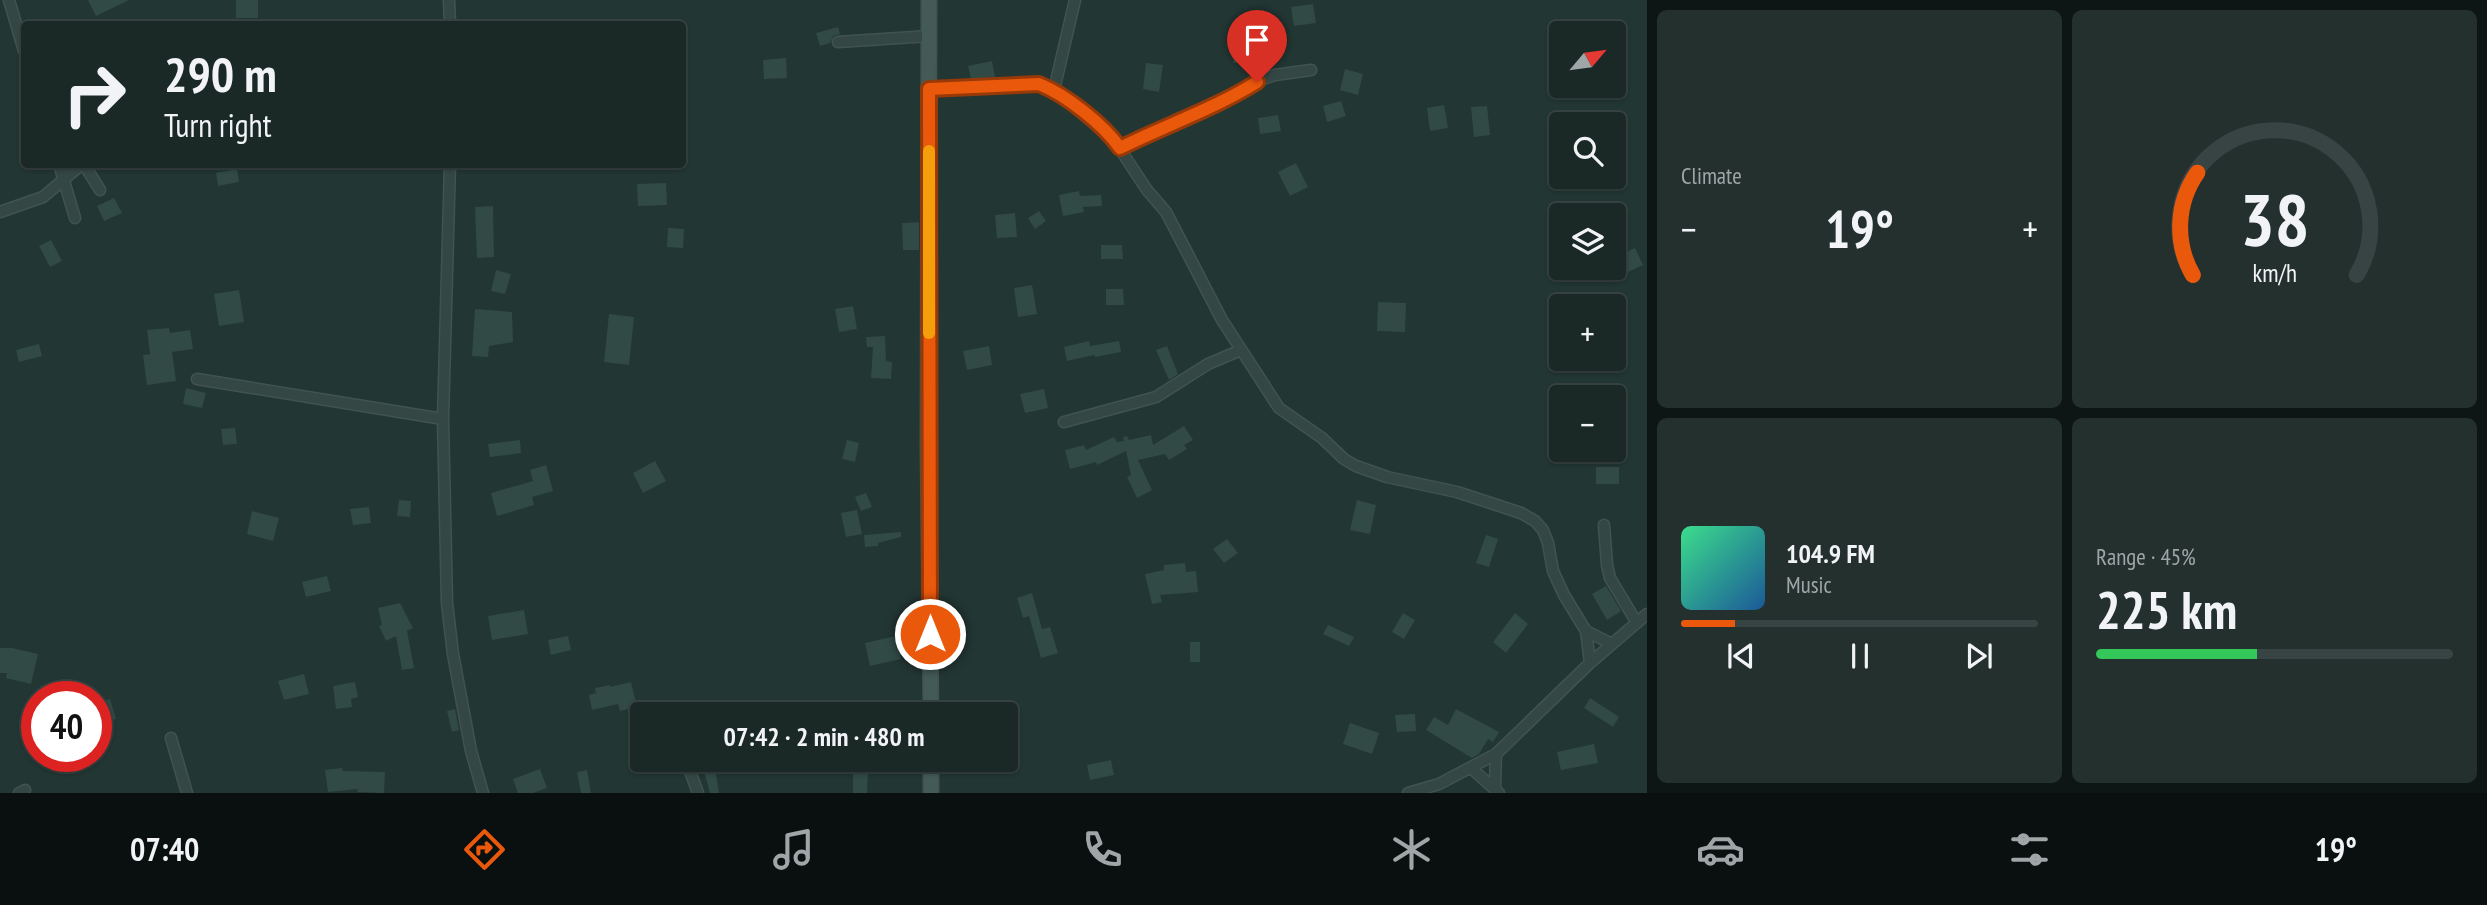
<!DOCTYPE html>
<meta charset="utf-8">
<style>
body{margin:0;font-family:"PT Sans Narrow",sans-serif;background:#23302e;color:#f1f3f6;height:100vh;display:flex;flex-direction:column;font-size:26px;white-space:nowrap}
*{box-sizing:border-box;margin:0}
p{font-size:23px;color:#9fa6a7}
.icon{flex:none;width:38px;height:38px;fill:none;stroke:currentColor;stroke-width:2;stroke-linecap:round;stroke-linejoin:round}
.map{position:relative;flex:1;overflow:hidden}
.drawer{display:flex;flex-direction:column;gap:10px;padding:10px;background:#0e1615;width:840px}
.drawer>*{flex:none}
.top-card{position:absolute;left:21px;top:21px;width:665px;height:147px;border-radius:7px;box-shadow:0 2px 5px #0004,0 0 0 2px #384443;background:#1a2826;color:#f1f3f6;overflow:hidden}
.needle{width:46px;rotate:61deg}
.fabs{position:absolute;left:1549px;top:21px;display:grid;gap:14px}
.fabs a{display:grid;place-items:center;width:77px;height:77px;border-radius:7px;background:#1a2826;box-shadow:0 2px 5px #0004,0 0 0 2px #384443;font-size:35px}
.speed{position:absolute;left:21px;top:681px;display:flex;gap:14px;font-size:35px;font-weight:700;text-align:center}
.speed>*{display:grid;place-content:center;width:91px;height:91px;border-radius:50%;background:#1a2826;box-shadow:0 2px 5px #0004,0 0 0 2px #384443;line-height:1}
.speed .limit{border:10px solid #d22;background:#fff;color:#111}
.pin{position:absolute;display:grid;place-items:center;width:60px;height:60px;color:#fff;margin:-72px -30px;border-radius:50% 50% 50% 0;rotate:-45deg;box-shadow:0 0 7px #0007}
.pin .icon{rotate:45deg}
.me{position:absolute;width:77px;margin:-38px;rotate:0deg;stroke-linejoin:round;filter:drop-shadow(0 0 5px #0008)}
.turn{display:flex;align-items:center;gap:24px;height:147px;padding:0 28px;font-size:32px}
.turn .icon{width:91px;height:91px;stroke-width:2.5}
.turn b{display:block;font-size:49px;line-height:60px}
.big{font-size:52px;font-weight:700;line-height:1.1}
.drawer .card{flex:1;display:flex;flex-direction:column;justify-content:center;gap:10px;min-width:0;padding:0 24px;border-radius:10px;background:#23302e}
.drawer .dial{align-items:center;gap:0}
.dial svg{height:182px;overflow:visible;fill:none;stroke:#384443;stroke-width:7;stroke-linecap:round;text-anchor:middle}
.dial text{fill:#f1f3f6;stroke:none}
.song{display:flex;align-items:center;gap:21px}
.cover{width:84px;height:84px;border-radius:10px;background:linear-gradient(135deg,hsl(150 70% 55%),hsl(210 70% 35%))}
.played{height:7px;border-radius:4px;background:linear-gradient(90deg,#ea580c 15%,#384443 15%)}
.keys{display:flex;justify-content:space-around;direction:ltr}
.heat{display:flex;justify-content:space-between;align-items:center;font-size:38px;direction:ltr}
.charge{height:10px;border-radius:5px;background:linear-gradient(90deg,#34c759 45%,#384443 0)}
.drawer .tiles{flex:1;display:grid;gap:10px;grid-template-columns:repeat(2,1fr)}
.trip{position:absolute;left:630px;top:702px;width:388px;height:70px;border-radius:7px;background:#1a2826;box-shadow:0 2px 5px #0004,0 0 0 2px #384443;font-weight:700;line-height:70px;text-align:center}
.menu{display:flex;height:112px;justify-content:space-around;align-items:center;background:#0a100f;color:#9fa6a7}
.menu .icon{width:49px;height:49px}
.menu .current{color:#ea580c}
.menu b{font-size:32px;color:#f1f3f6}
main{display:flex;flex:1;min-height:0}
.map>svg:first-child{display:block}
.building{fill:#314a46}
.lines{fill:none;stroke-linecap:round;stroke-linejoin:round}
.street-casing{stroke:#415351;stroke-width:13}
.secondary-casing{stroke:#415351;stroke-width:17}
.street{stroke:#354744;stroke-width:10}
.secondary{stroke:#435a57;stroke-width:14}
.route-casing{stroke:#983908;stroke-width:18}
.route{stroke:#ea580c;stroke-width:12}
.slow{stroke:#f59e0b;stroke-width:12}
</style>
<main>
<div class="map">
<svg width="1647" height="793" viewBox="0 0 1647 793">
<rect width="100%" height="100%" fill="#223633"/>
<!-- building -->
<path class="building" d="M88 0H129L96 16Z
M236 0H258V18H236Z
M1313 4 1316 23 1294 26 1291 7Z
M838 27 840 34 833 36 830 43 820 46 816 33Z
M1234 42H1257V63H1233Z
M786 58 787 78 764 79 763 60Z
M992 61 995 77 971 79 968 66Z
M1146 63 1163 65 1159 92 1143 89Z
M1345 69 1363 74 1358 95 1340 90Z
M1341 101 1346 116 1327 122 1323 106Z
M1444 105 1448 128 1430 131 1427 108Z
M1487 106 1490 135 1474 137 1471 107Z
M1278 115 1281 131 1260 134 1258 118Z
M1296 163 1308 187 1290 196 1278 172Z
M237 169 239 182 218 186 216 173Z
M666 183 667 205 638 206 637 184Z
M1079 191 1080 196 1101 195 1102 206 1083 207 1084 212 1063 216 1059 195Z
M114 198 122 213 104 221 97 206Z
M493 206 494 257 477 258 475 207Z
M1039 211 1046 221 1035 229 1028 218Z
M1015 213 1017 237 997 238 995 215Z
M919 222V250H903L902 223Z
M668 228 684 229 683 248 667 247Z
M51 240 62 261 50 267 39 246Z
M1101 245H1122L1123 259H1101Z
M1635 248 1643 265 1628 272 1620 255Z
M496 270 511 274 505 294 491 291Z
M1032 285 1037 314 1018 317 1014 288Z
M1106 289H1123L1124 305H1106Z
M239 290 244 322 219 326 214 294Z
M1378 302 1406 303 1405 332 1377 331Z
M853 306 857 329 839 332 835 309Z
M475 309 512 312 513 342 489 346 488 357 472 356Z
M609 314 634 317 629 365 604 362Z
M169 328 170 333 190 330 193 349 172 352 176 381 147 385 143 355 150 354 147 330Z
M885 336 886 361 892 362 891 379 871 378 873 347H867L866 337Z
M1089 341 1090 346 1119 341 1121 352 1095 357 1094 355 1067 361 1064 347Z
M39 344 42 356 19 362 16 350Z
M989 346 992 365 967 370 963 351Z
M1167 346 1178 374 1169 380 1156 350Z
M186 388 206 393 202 408 183 404Z
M1044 389 1048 408 1025 413 1020 394Z
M1184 426 1193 440 1184 445 1187 449 1169 460 1165 454 1138 460 1152 490 1137 498 1127 477 1131 475 1126 451 1097 465 1096 462 1070 469 1065 450 1084 445 1086 450 1114 437 1117 442 1124 441 1123 437 1127 436 1129 440 1151 435 1153 445Z
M235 428 237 444 223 445 221 429Z
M520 440 521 453 490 457 488 444Z
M847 440 859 443 855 462 842 459Z
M655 461 666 481 643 493 633 473Z
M546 465 553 491 532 497 534 505 497 516 491 493 533 481 530 470Z
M1596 467H1619V484H1596Z
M866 493 872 507 861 511 855 497Z
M399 500 411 501 410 517 397 516Z
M1357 500 1376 505 1370 534 1350 530Z
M369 507 371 523 353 525 350 509Z
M857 510 862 534 846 537 841 513Z
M252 511 279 518 273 541 247 534Z
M901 532V537L878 543V546L865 547 864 535Z
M1486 535 1498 539 1489 567 1476 563Z
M1227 539 1238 553 1224 563 1213 549Z
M1185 563 1186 572 1196 571 1198 592 1160 595 1162 602 1152 604 1145 574 1164 570V565Z
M327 576 331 591 306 597 302 582Z
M1606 586 1621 611 1607 620 1592 594Z
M1032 593 1042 629 1050 627 1058 653 1041 658 1029 616 1023 618 1017 598Z
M400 603 413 628 407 631 414 668 402 670 396 636 386 641 379 626 382 625 378 608Z
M524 610 528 634 492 640 488 616Z
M1403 613 1415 620 1404 639 1392 632Z
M1515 613 1528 624 1506 653 1493 642Z
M1328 625 1354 637 1349 646 1323 634Z
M568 636 571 650 551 655 548 640Z
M896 636 901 659 870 666 865 643Z
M1190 642H1200V662H1190Z
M0 648H12L38 654 31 684 6 678 7 673H0Z
M304 674 309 694 284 700 278 681Z
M355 682 358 697 351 699 352 707 336 709 333 686Z
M631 682 637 707 620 711 618 704 592 710 589 695 596 693 595 688 610 685V687Z
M1590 698 1619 717 1613 727 1584 708Z
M110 699 116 719 96 726V703Z
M455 709 459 730 452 732 447 711Z
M1456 709 1499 732 1493 742 1488 739 1479 754 1472 758 1426 730 1434 717 1448 725Z
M1415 714 1416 731 1397 732 1395 715Z
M1350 723 1379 733 1372 754 1343 744Z
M1594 744 1598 763 1561 770 1557 752Z
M701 760H730L731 765 715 768 719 793H710Z
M882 760H895L896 771 871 774 869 761Z
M1111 760 1114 775 1090 780 1087 765Z
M342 768 343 771 385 772 384 793 357 792 358 789 328 792 325 770Z
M540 769 547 788 533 793H518L513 779Z
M853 769 868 770 867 793H853Z
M587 770 591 793H581L577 772Z"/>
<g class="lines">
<defs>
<path id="street" d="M9 0 24 51
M449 0 450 24
M838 42 929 36
M929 89 1027 83 1054 90 1114 140 1147 190 1166 212 1222 320 1279 408 1322 438 1344 459 1356 466 1387 477 1457 492 1521 513 1535 521 1543 530 1548 543 1553 571 1564 595 1586 631 1590 663
M1054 90 1075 0
M1120 148 1161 128 1225 101 1257 81 1275 75 1311 70
M59 164 75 218
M450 164 443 419 447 603 453 654 471 751 483 793
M85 166 100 190
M0 212 43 197 81 165 87 164
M197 379 443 419
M1064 422 1156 397 1208 364 1241 350
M1604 525 1607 565 1610 578 1637 623
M1586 631 1612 644
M171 738 187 793
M686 760 698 793
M1471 768 1499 793
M1495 787 1496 754
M19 793 25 790
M1408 793 1439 784 1496 754 1590 663 1647 614"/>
<path id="secondary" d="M929 0 928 447 931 714
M931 760V793"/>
</defs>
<!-- street casing -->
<use href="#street" class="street-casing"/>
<!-- secondary casing -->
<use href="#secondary" class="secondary-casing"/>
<!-- street -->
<use href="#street" class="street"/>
<!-- secondary -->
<use href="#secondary" class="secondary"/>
</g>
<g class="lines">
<defs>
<path id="route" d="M930 634 929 89 1039 84C1066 95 1103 124 1120 148 1166 125 1214 109 1257 82"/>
</defs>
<!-- route casing -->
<use href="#route" class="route-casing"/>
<!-- route -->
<use href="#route" class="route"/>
<!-- slow -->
<path class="slow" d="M929 333V151"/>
</g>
</svg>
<div class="fabs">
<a><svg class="needle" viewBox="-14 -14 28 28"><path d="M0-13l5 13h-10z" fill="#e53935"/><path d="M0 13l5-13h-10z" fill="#9fa6a7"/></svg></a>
<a><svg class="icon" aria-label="search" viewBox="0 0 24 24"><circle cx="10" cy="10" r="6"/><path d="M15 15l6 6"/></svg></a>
<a><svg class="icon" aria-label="layers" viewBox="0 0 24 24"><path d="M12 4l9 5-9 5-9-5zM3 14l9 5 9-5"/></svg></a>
<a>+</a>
<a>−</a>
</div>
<div class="speed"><div class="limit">40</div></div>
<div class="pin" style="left:1257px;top:82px;background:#d93025"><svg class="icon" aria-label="arrive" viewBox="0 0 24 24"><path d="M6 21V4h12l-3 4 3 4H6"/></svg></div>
<svg class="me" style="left:930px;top:634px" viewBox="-20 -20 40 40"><circle r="17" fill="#ea580c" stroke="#fff" stroke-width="3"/><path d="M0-11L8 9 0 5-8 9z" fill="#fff"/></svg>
<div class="trip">07:42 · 2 min · 480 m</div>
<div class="top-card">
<div class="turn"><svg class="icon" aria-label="right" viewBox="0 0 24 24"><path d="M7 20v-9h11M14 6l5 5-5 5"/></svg><div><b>290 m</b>Turn right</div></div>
</div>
</div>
<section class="drawer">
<div class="tiles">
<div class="card"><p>Climate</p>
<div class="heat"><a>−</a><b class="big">19°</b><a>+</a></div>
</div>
<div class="card dial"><svg viewBox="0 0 100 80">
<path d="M14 69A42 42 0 1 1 86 69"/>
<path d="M14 69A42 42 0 0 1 16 24" stroke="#ea580c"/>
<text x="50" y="56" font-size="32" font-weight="700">38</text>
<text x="50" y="72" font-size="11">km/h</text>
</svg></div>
<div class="card">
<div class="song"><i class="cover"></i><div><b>104.9 FM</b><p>Music</p></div></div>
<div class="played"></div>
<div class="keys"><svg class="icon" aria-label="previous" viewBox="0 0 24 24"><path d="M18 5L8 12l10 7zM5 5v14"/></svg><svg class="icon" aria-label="pause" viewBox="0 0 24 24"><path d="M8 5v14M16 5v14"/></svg><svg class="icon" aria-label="next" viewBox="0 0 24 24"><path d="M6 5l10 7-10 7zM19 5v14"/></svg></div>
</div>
<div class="card"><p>Range · 45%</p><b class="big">225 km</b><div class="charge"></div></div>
</div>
</section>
</main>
<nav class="menu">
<b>07:40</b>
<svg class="icon current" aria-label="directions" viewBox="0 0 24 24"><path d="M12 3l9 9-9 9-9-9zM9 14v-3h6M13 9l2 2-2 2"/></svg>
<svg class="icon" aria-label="music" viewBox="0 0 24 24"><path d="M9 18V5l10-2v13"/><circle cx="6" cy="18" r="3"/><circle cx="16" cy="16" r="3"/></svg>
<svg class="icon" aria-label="phone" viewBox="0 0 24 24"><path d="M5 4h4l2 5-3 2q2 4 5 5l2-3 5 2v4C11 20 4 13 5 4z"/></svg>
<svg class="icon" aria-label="climate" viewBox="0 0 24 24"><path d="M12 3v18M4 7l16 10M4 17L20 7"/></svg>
<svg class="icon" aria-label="car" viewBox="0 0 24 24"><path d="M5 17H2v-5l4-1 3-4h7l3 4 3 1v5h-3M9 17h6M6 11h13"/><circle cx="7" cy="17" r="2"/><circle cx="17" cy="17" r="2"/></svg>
<svg class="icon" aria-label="filters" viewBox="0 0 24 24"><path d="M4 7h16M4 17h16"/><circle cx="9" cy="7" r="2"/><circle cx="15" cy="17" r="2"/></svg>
<b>19°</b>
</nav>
